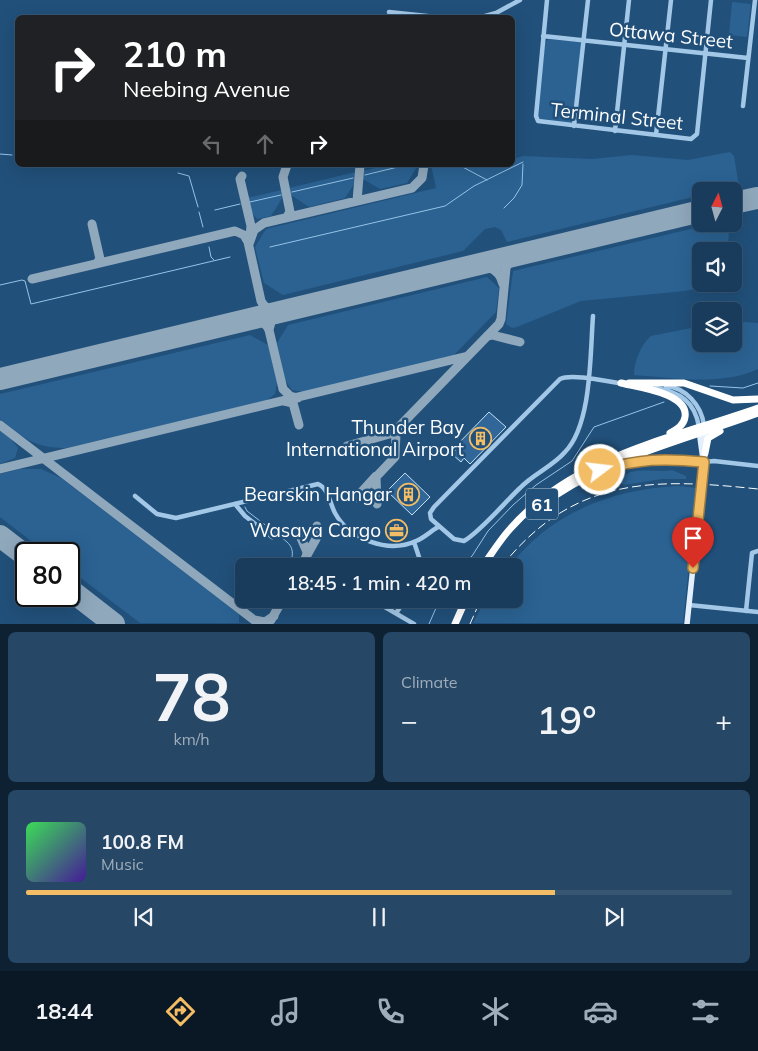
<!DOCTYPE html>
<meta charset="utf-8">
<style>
body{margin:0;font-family:Mulish,sans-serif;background:#264765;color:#f1f3f6;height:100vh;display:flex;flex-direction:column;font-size:19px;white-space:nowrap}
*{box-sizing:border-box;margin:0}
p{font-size:16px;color:#9fadbb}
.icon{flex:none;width:28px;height:28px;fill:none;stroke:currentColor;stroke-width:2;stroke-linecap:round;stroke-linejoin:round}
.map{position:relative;height:624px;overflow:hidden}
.panel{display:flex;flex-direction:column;gap:8px;padding:8px;background:#0e2133;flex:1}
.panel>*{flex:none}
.guide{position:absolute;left:15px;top:15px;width:500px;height:152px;border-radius:8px;box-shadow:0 5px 20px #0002,0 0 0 1px #375672;background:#202124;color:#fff;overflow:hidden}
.needle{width:32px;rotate:6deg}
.tools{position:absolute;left:692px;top:182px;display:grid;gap:10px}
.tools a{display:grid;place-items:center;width:50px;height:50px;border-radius:8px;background:#193c5c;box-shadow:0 5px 20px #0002,0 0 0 1px #375672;font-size:25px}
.speed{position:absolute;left:15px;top:542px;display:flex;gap:10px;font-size:25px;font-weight:700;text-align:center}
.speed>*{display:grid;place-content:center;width:65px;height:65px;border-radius:50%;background:#193c5c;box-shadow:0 5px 20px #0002,0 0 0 1px #375672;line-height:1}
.speed .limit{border:2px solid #111;border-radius:8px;background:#fff;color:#111}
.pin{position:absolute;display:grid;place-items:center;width:42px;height:42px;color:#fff;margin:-51px -21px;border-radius:50% 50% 50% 0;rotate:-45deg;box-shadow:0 0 5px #0007}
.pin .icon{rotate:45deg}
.me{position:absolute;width:55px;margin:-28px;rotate:75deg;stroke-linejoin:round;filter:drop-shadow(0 0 4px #0008)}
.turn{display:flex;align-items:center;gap:18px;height:105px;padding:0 25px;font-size:22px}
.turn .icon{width:65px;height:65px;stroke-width:2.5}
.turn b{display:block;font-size:35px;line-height:42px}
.lanes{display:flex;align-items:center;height:48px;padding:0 25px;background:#0003;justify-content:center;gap:25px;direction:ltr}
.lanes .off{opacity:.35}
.big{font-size:38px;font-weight:600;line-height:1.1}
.panel .widget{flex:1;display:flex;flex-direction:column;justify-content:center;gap:8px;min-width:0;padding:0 18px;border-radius:8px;background:#264765}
.panel .dial{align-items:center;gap:0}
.dial b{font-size:65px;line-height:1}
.song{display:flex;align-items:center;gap:15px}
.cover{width:60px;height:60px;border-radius:8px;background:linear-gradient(135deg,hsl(130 70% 55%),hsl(260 70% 35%))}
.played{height:5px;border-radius:2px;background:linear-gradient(90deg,#f2bd64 75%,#375672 75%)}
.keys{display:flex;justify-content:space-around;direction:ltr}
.heat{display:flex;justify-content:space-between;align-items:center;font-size:28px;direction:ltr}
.panel .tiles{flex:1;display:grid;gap:8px;grid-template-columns:1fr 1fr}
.widget:last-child{grid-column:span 2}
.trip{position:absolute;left:235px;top:558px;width:288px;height:50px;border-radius:8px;background:#193c5c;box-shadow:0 5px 20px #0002,0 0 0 1px #375672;font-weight:600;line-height:50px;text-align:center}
.menu{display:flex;height:80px;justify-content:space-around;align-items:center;background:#0a1825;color:#9fadbb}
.menu .icon{width:35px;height:35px}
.menu .selected{color:#f2bd64}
.menu b{font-size:22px;color:#f1f3f6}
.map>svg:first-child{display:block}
.green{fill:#2b6292}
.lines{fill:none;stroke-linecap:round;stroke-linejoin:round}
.stream{stroke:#96c3e7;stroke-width:1}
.taxiway{stroke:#90a8bc;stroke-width:9}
.runway{stroke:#90a8bc;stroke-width:22}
.building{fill:#306798;stroke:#c6dff4}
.minor{stroke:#a3c7e6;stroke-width:4.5}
.major{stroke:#e3effd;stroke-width:5.5}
.highway{stroke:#fff;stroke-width:7}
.rail{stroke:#fff;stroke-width:1;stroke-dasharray:9 4;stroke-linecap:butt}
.route-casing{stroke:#9d7b41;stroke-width:12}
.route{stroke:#f2bd64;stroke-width:9}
.labels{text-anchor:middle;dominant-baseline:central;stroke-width:5;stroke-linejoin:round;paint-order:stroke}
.shield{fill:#21507a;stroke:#bccad7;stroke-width:1}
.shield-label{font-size:18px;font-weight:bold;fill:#fff}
.street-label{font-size:19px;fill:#fff;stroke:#21507a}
.poi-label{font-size:19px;fill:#fff;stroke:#21507a;text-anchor:end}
</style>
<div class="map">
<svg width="758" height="624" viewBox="0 0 758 624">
<rect width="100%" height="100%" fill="#21507a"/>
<!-- green -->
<path class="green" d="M732 2 751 4 747 37 729 35Z
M548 39 581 42 573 120 571 124 541 120 537 115 545 43Z
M730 152 734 156 739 186 717 191H701V195L507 242 501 230 495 227 485 229 463 251 283 295 264 283 255 247 266 229 436 188 431 165H512L513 159 523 156 592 159 632 155 688 160Z
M389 165H418L407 183 380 189 361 178 362 171Z
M356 172V181L345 198 309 207 291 195 289 188Z
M282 190 283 197 271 216 257 219 251 212 247 198Z
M712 224H730L727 251H701L703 284 694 289 685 291 581 301 517 327 512 328 506 324 513 271Z
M487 277 499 288 496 312 453 356 304 392 292 390 285 380 277 343 288 325Z
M745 322 758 323V369C723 386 672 378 634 375 634 362 641 344 651 336L701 326V344H734V324Z
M250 335 268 345 277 382 275 394 266 401 67 448C33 448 26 439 0 419V394Z
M0 431 11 439 18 448 15 458 0 464Z
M20 469H41L61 478 239 614V623H140L69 569V554H48L0 517V474Z
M672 470 686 476V479H662L623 485 621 481C627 464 658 474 672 470Z
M678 486 697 488 683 623H473L486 599H514V566H510C550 513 612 489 678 486Z"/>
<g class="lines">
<!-- stream -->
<path class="stream" d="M0 154 12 155
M459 165 487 180
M178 173 189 176 198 207
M365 175 402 166
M292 192 353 178
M250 202 281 195
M504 208 514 198 522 185 523 164
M215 210 240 204
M199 212 203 227
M209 247 211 257 214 260
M270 247 445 206 474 186 523 162
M0 285 22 280 25 281 31 304 230 257
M710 386 743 388 758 383
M245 507 247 511 268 527
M274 532C288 543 297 545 290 565
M461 566 472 556 488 531 513 505 536 485 572 461 594 427 664 402
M252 606 270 599
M429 624 440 599"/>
<!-- taxiway -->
<path class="taxiway" d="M242 176 240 179 251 226 250 237
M357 201 360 165
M286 218 290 212 283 177 287 165
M92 224 100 259 96 264
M249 244 254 230 264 223 412 188 422 178 424 165
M466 268C483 265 498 265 503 284
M32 279 235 231 244 235 248 242 261 301C270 319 294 308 309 304
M283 312 272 318 269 330 283 389 290 396 298 398
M221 327C236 323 261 311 269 330
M487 336 492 335 520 342
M0 379 15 376
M284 401 293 403 299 425
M0 425 254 620 265 622 274 616
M347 446 393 433 499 324 501 319 506 268C512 252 533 252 547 249
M0 469 468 356
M356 498 376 476
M377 504 376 477 395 457 396 433 398 428
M301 538 307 552 306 558
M301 566 317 537V526
M271 620 283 599"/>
<!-- runway -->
<path class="runway" d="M734 203 757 198
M0 379 701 211
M0 536 26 556
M69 589 114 624"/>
</g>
<!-- building -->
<path class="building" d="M489 412 506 427 470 464 464 458 461 462 452 454 456 450 454 448Z
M405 473 430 497 412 515 387 491Z"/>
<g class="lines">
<!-- minor -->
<path class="minor" d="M547 0 536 116 538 121 691 139 697 134 711 0
M389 12 446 18
M478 18 496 13 520 0
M543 36 748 58
M743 106 755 0
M574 126 588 0
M615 131 629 0
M656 135 671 0
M593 316C590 354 592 424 565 452 552 467 533 474 520 488 506 501 480 532 464 541L454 539 431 519 430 513 434 507 560 379C572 373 609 382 624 384
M666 386C686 388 701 405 704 425
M656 388C680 392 695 402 699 427
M704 462 714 461 758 466
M135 496 157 514 176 518 318 484C329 489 330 504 335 513 349 539 388 554 416 541 424 538 431 531 438 527
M235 504 245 516 272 537
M414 542 422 566
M371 599 414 624
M689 605 758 612
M746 611 752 553 758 551
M397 612 405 599"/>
<!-- major -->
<path class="major" d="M699 430 703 460
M687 624 705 453 704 429"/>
<!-- highway -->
<path class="highway" d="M621 383C637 387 689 393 685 417 684 425 677 429 670 433
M629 383H684L733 400 758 399
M705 453 708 438 720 431
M624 464 656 459 704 462
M529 515C594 460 680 442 758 413
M483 566C492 553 500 540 510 529 574 456 671 439 758 408
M455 624 466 599"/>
<!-- rail -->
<path class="rail" d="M502 566C574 476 654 478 758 489
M470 624 481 599"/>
</g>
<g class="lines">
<defs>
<path id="route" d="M600 470C641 459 661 458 704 462L693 568"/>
</defs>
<!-- route casing -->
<use href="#route" class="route-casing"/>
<!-- route -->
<use href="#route" class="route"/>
</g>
<!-- icons -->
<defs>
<symbol id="building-ring" viewBox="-11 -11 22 22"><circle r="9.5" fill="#21507a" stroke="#f2bd64" stroke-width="1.5"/><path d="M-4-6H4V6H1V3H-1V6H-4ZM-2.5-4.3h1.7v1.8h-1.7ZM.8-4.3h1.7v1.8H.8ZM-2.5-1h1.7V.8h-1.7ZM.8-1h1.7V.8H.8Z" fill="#f2bd64"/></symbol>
<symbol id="office-ring" viewBox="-11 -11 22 22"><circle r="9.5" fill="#21507a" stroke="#f2bd64" stroke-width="1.5"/><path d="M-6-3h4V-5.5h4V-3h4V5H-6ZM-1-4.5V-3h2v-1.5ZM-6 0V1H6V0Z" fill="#f2bd64"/></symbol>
</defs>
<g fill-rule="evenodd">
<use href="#building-ring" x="468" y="426" width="25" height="25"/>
<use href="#building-ring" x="396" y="482" width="25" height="25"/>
<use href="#office-ring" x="384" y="518" width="25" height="25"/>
</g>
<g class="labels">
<!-- shield labels -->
<rect class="shield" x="526" y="488.5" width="32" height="31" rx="4"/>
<g class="shield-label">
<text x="542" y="504">61</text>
</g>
<!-- street labels -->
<g class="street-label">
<text transform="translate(671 35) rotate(6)">Ottawa Street</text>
<text transform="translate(617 116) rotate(6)">Terminal Street</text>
</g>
<!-- poi labels -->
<g class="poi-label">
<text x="464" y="427">Thunder Bay<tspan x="464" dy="22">International Airport</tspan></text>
<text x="392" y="494">Bearskin Hangar</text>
<text x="381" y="530">Wasaya Cargo</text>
</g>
</g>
</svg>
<div class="tools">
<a><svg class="needle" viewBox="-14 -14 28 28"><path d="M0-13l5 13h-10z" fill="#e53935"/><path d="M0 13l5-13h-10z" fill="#9fadbb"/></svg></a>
<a><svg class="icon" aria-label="sound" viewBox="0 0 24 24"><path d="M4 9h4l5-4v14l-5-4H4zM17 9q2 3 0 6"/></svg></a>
<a><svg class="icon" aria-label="layers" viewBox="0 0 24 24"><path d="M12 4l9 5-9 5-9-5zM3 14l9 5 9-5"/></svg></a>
</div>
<div class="speed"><div class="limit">80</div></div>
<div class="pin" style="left:693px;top:568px;background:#d93025"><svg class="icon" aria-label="arrive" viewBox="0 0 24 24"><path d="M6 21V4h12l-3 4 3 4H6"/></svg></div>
<svg class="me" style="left:600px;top:470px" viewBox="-20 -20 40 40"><circle r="17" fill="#f2bd64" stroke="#fff" stroke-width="3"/><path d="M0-11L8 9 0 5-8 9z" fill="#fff"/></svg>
<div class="trip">18:45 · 1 min · 420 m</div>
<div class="guide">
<div class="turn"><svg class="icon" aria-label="right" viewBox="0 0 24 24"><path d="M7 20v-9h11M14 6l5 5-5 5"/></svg><div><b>210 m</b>Neebing Avenue</div></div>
<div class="lanes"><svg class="icon off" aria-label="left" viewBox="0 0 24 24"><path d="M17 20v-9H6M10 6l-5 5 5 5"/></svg><svg class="icon off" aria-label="ahead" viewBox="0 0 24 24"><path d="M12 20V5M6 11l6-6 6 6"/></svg><svg class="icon" aria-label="right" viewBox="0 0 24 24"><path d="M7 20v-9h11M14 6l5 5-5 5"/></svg></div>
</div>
</div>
<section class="panel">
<div class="tiles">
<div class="widget dial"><b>78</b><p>km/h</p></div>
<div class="widget"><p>Climate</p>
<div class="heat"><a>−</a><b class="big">19°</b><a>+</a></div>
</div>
<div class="widget">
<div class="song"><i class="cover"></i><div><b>100.8 FM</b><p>Music</p></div></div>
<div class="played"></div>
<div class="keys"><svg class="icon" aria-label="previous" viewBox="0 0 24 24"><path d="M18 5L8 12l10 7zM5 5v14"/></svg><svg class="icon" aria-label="pause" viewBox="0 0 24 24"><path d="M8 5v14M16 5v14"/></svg><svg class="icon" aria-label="next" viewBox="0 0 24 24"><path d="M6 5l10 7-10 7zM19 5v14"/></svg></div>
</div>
</div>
</section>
<nav class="menu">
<b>18:44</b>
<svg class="icon selected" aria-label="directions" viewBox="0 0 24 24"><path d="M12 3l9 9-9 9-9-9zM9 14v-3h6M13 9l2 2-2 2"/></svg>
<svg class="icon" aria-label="music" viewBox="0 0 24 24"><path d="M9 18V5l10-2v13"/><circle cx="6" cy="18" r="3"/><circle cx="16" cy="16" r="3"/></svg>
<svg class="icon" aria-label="phone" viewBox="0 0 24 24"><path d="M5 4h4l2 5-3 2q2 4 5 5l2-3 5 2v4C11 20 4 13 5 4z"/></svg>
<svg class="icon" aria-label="climate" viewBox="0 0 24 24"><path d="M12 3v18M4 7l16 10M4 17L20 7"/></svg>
<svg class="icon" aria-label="car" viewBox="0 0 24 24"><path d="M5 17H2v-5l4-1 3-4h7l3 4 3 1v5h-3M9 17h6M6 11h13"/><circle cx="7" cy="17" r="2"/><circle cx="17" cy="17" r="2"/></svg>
<svg class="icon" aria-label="filters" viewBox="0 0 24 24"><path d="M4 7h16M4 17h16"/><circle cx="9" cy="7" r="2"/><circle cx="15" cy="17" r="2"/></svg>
</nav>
